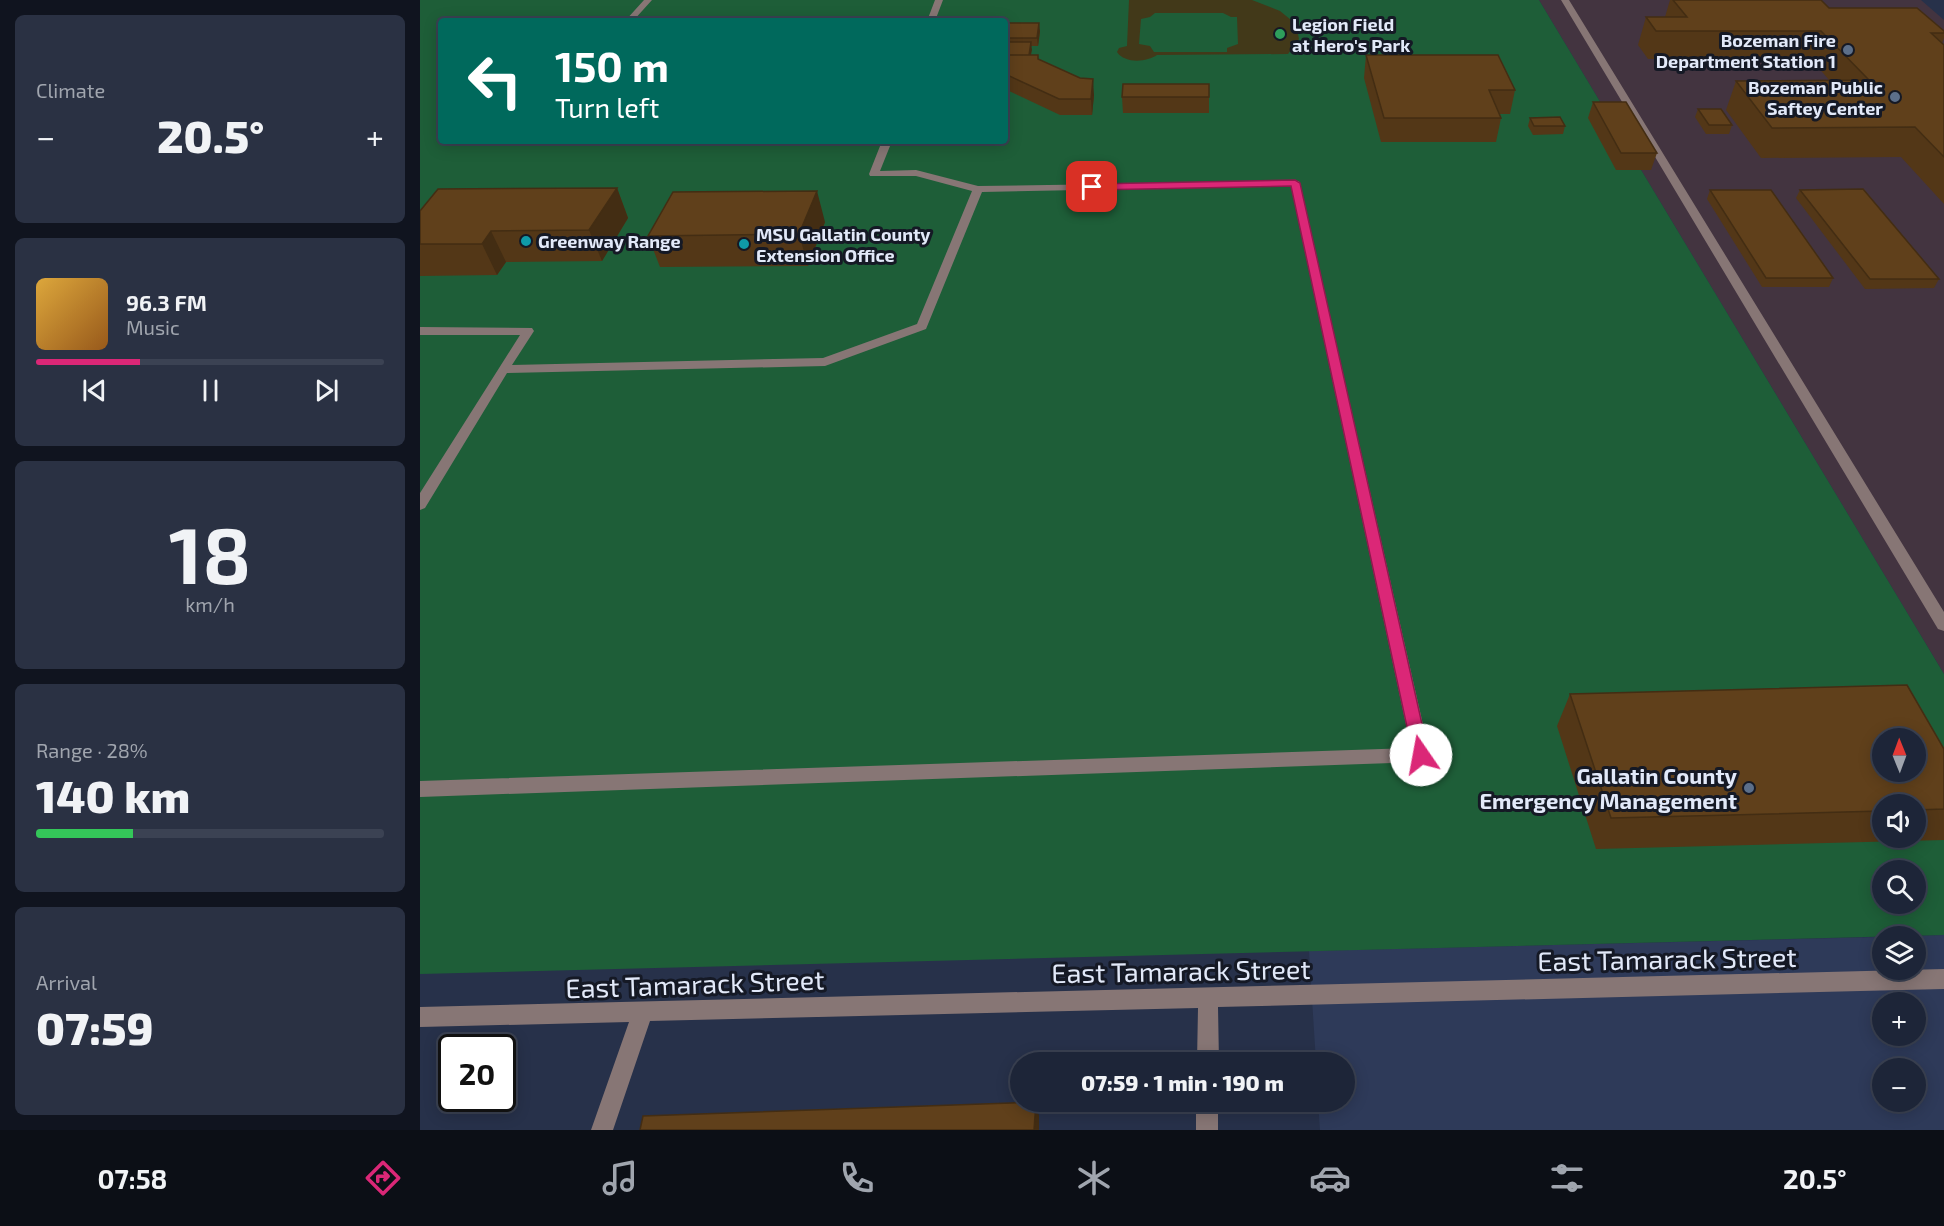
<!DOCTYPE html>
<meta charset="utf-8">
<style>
body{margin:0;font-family:"Exo 2",sans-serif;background:#2a3143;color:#f1f3f6;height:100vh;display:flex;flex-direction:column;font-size:22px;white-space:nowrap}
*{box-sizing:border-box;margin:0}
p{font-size:20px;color:#a0a5ae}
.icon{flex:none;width:33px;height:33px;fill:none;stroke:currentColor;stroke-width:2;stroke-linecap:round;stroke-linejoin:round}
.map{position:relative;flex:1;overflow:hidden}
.panel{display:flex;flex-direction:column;gap:15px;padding:15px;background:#10141f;width:420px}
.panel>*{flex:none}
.top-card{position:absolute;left:18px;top:18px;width:570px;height:126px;border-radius:6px;box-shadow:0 3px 15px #0003,0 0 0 2px #3b4253;background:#00695c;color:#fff;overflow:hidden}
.needle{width:39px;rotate:359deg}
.buttons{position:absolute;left:1452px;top:728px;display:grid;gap:12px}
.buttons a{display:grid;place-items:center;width:54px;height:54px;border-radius:50%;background:#1d2538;box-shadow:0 3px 15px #0003,0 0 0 2px #3b4253;font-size:30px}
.speed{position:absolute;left:18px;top:1034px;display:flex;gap:12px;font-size:30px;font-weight:700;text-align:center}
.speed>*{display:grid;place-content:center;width:78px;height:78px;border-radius:50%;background:#1d2538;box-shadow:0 3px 15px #0003,0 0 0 2px #3b4253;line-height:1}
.speed .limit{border:3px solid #111;border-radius:9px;background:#fff;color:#111}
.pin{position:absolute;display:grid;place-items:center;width:51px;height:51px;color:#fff;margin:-26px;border-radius:12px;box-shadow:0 3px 9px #0006}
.me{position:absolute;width:66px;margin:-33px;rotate:348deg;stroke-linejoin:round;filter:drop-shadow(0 0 4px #0008)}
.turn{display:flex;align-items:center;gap:21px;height:126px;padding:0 18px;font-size:27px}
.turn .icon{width:78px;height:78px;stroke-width:2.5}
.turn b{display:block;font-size:42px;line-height:51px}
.big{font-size:45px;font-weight:800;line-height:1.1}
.panel .tile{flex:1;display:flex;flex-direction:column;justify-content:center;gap:9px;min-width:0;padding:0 21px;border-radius:9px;background:#2a3143}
.panel .dial{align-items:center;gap:0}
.dial b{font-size:78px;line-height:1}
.song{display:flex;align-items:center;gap:18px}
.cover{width:72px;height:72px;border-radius:9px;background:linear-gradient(135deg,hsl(40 70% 55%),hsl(30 70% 35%))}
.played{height:6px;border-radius:3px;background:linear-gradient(90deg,#db2777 30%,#3b4253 30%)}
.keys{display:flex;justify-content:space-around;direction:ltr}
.heat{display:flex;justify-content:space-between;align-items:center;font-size:33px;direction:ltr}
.charge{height:9px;border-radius:4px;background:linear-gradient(90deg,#34c759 28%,#3b4253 0)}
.trip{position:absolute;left:590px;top:1052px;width:345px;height:60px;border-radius:30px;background:#1d2538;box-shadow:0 3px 15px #0003,0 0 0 2px #3b4253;font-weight:800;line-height:60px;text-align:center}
.tab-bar{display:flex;height:96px;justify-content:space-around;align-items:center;background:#0c0f16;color:#a0a5ae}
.tab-bar .icon{width:42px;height:42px}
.tab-bar .current{color:#db2777}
.tab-bar b{font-size:27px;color:#f1f3f6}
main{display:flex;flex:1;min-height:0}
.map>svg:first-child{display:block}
.commercial{fill:#433440}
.built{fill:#2e3a59;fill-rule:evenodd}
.green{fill:#1e5e38;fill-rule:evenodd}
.sand{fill:#423919;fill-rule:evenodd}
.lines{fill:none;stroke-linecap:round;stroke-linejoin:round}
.minor{fill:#877675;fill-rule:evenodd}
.wall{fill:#533717;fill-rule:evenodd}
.shaded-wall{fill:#432d13}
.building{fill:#60401b;stroke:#432d13;stroke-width:1.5;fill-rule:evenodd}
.route{fill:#db2777;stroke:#8e194d;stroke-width:1.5}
.leisure-dot{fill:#2e9e5b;stroke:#151925;stroke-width:2}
.service-dot{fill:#5c6f8a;stroke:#151925;stroke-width:2}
.culture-dot{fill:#0f9aa8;stroke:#151925;stroke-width:2}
.labels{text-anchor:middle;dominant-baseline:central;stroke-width:6;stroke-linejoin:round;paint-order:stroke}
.far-poi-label{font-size:18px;font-weight:bold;fill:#e2e9f9;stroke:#151925;text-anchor:start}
.poi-label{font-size:22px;font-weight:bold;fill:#e2e9f9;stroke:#151925;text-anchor:end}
.near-street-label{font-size:27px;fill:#e2e9f9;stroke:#151925}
</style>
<main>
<section class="panel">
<div class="tile"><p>Climate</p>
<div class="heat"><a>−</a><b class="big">20.5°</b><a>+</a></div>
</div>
<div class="tile">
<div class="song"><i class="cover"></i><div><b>96.3 FM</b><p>Music</p></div></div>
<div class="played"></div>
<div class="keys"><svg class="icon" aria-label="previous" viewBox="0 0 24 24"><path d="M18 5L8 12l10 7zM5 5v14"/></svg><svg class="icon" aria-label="pause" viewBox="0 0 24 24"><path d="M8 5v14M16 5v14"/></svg><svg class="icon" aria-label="next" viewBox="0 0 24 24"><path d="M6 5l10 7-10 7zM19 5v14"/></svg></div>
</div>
<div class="tile dial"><b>18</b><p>km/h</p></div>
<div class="tile"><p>Range · 28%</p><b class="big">140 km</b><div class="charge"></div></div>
<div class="tile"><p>Arrival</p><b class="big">07:59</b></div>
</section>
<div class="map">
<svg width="1524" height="1130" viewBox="0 0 1524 1130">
<rect width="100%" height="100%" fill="#27314a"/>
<!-- commercial -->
<path class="commercial" d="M1119 0H1501L1524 20V674Z"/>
<!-- built -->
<path class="built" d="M1524 935V1130H900L898 1101H924V1062H896L889 951 1462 937V969H1496V936H1490ZM1462 1002H1496V1035H1462ZM1462 1068H1496V1101H1462Z"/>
<!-- green -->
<path class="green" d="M0 0H1119L1524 674V935L0 974ZM21 21H585V141H21ZM1462 738H1496V771H1462ZM1462 804H1496V837H1462ZM1462 870H1496V903H1462Z"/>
<!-- sand -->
<path class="sand" d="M709 0H832L860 11 876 24 879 39 868 54 737 55C727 62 705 64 697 52L699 48 707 46ZM735 13H803L811 17H817L818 44 807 48V52H734L730 46 719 44 721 19 730 17Z"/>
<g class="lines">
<!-- minor -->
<path class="minor" d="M224 0H232L213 21H205Z
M515 0H523L515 21H507Z
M1141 0H1149L1524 612V631L1518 629Z
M462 141H472L460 171 496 170 558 186 879 181 1010 755 1007 760 1001 762 0 797V781L991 748 871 186 562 192 506 329 405 366 87 373 5 508 0 510V493L100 335H0V327L112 328 114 331 92 365 403 358 497 324 552 191 496 176H450L449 174Z
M1524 969V989L798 1007 799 1062H777L778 1008 230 1021 193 1130H171L209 1022 0 1027V1007Z
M776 1101H798V1130H776Z"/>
</g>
<!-- wall -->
<path class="wall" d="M1250 0H1401L1409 8 1524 31V38L1522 43 1524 45V204L1481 157 1341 158 1306 110 1316 81H1410L1390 58 1228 59 1218 45 1226 17H1245Z
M585 23 620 31 618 46H611V55L674 95 672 115H640L585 89Z
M946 55 1095 90 1090 114H1079L1081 118 1076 142H961L944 78Z
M702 97H789V113H703Z
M1173 102 1237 153 1231 170H1196L1168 118Z
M1278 109 1312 125 1309 134H1286L1275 117Z
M1110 118 1145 126 1143 134 1113 135 1108 126Z
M197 188 208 218 182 261 86 262 77 275 0 276V211Z
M1290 190 1413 278 1409 287H1342L1287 199Z
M1380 190 1519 279 1514 288 1445 289 1376 198Z
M405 222 388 266 240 267 228 236Z
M1150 694 1524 749V840L1176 849 1137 726ZM1462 804H1496V837H1462Z"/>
<!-- shaded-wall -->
<path class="shaded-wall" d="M619 23 620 31 618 46 617 38Z
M611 42 612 50 609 64V56Z
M673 79 674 95 672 115 671 99Z
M197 188 208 218 182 261 169 230Z
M397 191 405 222 388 266 379 234Z
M71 231 86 262 77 275 62 244Z
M616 1102 619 1116V1130H614Z"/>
<!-- building -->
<path class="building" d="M1253 0H1401L1409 8H1497L1524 31V33H1511L1524 45V157L1495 127 1352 128 1316 81 1449 80 1401 31H1236L1226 17H1267Z
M585 23H619L617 38H585Z
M585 42H611L609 55H585Z
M585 55H618V59L660 78 673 79 671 99H639L585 74Z
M946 55H1078L1095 90H1069L1081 118H964Z
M703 84H789V97H702Z
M1173 102H1206L1237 153H1201Z
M1278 109H1301L1312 125H1289Z
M1140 117 1145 126H1114L1110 118Z
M197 188 169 230 71 231 62 244H0V211L18 189Z
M1443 189 1519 279H1450L1380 190Z
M1290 190H1351L1413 278H1346Z
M397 191 379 234 228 236 253 192Z
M1487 685 1524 749V809L1496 810V804H1462V811L1191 818 1150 694ZM1462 738H1496V771H1462Z
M616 1102 614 1130H220L223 1116Z"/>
<!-- route -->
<path class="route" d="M875 180 880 183 1009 755 1007 760 1001 762 995 760 993 755 871 186 672 190 667 187 672 184Z"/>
<!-- markers -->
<circle class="leisure-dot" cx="860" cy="34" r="6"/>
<g class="service-dot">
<circle cx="1428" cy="50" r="6"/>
<circle cx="1475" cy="97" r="6"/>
<circle cx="1329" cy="788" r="6"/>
</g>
<g class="culture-dot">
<circle cx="106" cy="241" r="6"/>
<circle cx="324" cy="244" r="6"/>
</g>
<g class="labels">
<!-- far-poi labels -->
<g class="far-poi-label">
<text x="872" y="24">Legion Field<tspan x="872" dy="21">at Hero's Park</tspan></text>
<text x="1416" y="40" text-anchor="end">Bozeman Fire<tspan x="1416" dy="21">Department Station 1</tspan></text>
<text x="1463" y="87" text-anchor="end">Bozeman Public<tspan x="1463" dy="21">Saftey Center</tspan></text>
<text x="336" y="234">MSU Gallatin County<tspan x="336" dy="21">Extension Office</tspan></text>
<text x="118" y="241">Greenway Range</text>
</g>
<!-- poi labels -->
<g class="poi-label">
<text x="1317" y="775">Gallatin County<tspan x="1317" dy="25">Emergency Management</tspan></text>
</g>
<!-- near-street labels -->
<g class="near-street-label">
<text transform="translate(1247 958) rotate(-1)">East Tamarack Street</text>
<text transform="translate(761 970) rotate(-1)">East Tamarack Street</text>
<text transform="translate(275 983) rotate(-2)">East Tamarack Street</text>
</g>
</g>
</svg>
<div class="buttons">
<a><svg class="needle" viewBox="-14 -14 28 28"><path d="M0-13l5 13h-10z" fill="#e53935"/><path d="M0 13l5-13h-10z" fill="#a0a5ae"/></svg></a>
<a><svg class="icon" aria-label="sound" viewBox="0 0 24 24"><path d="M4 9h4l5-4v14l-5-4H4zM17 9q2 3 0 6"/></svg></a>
<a><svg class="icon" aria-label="search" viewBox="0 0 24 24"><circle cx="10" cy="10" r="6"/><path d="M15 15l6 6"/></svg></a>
<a><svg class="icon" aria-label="layers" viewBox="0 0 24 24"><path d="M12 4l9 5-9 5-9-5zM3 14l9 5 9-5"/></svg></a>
<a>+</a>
<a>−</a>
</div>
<div class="speed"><div class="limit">20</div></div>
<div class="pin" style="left:672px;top:187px;background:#d93025"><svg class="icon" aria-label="arrive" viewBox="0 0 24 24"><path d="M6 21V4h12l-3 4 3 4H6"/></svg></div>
<svg class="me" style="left:1001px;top:755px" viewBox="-20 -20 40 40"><circle r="19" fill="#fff"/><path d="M0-13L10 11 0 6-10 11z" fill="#db2777"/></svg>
<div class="trip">07:59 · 1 min · 190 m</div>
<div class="top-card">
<div class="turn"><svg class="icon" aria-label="left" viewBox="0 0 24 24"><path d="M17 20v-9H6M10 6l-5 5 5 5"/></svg><div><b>150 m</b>Turn left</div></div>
</div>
</div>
</main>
<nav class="tab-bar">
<b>07:58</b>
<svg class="icon current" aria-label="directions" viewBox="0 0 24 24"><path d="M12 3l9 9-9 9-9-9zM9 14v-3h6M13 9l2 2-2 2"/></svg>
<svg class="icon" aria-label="music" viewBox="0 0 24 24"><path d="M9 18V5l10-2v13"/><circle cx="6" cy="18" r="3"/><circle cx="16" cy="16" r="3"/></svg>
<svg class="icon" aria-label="phone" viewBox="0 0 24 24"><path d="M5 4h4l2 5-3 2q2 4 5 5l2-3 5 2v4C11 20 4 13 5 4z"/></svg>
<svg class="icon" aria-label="climate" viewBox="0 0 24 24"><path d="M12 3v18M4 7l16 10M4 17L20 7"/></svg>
<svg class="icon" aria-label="car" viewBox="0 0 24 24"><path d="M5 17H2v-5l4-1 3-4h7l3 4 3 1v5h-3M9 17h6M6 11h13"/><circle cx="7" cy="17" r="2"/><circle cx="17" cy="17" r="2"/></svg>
<svg class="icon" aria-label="filters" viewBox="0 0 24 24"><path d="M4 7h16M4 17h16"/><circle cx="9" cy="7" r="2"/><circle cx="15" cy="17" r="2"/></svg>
<b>20.5°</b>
</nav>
